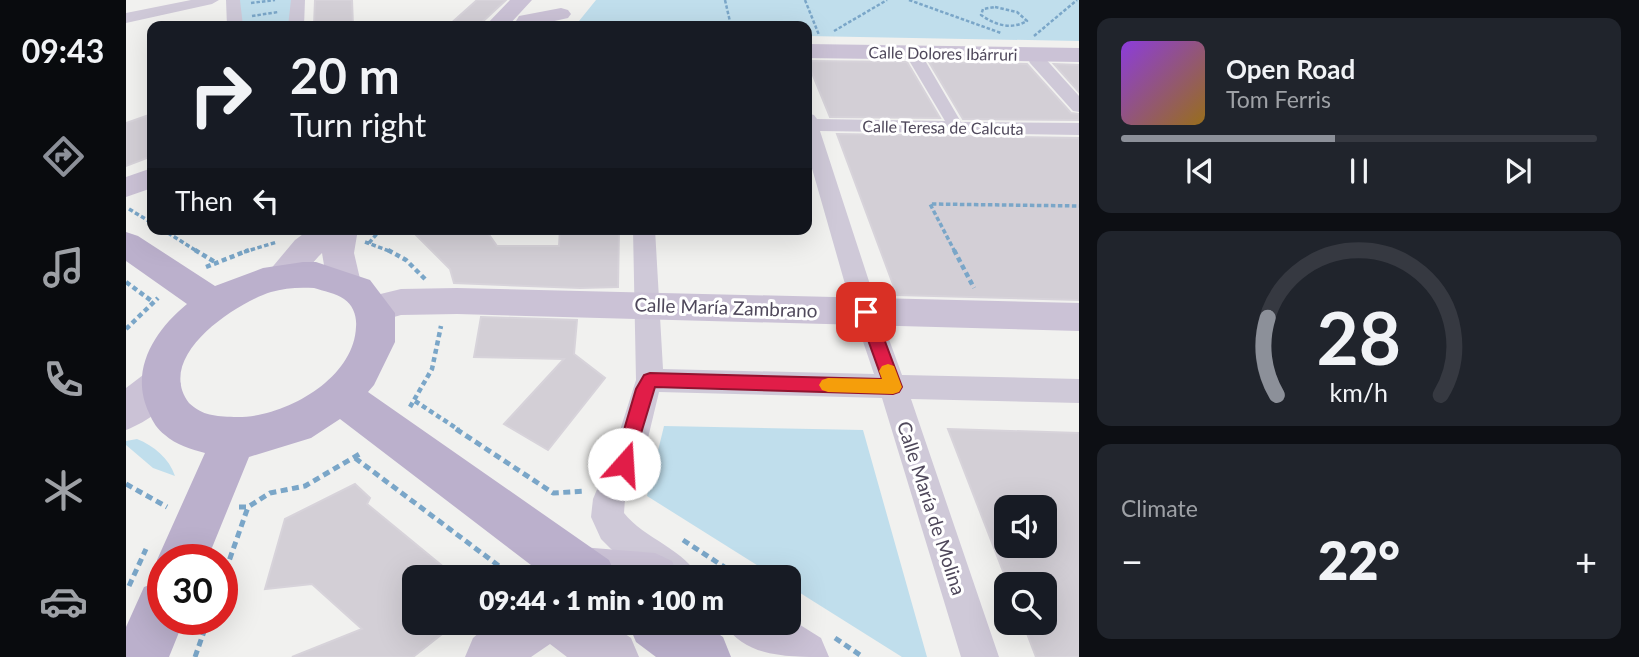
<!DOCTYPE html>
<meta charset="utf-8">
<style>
body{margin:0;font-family:Lato,sans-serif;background:#20242c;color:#f1f3f6;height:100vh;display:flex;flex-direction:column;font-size:26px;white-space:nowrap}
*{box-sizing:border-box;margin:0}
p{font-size:23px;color:#9ea1a6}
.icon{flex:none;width:38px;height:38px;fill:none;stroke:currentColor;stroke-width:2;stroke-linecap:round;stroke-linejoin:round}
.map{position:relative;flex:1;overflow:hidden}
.details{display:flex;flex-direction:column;gap:18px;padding:18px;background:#0d0f14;width:560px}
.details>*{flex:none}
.banner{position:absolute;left:21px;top:21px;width:665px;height:214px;border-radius:14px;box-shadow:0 7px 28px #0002;background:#171b24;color:#f1f3f6;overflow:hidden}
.controls{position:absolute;left:868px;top:495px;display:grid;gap:14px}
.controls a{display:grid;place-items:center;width:63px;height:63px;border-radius:14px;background:#171b24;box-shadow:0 7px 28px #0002;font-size:35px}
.speed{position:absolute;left:21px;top:544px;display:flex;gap:14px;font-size:35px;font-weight:700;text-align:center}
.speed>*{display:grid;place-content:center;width:91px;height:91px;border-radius:50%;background:#171b24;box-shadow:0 7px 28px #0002;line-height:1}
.speed .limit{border:10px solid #d22;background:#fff;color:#111}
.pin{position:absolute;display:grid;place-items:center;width:60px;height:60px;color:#fff;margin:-30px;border-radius:14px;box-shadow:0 4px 10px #0006}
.me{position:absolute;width:77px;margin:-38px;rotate:19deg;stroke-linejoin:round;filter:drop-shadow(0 0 5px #0008)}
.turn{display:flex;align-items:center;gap:24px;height:147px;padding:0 28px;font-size:32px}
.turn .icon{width:91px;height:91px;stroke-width:2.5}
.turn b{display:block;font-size:49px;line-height:60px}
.then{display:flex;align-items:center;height:66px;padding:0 28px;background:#0003;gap:14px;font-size:26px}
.big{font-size:52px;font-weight:800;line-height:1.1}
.details .tile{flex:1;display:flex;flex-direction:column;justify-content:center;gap:10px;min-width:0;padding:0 24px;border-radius:14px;background:#20242c}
.details .dial{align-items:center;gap:0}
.dial svg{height:182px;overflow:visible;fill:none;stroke:#363941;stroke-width:7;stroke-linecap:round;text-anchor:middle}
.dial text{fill:#f1f3f6;stroke:none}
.song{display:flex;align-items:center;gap:21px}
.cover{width:84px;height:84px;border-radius:10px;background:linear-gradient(135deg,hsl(270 70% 55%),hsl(40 70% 35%))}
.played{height:7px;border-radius:4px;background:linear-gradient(90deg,#8c9099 45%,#363941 45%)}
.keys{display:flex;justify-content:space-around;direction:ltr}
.heat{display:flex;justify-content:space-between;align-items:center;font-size:38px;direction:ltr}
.trip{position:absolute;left:276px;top:565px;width:399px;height:70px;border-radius:14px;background:#171b24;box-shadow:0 7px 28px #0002;font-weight:800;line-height:70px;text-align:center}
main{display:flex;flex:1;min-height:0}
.tabs{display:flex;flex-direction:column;width:126px;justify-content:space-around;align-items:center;background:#090b0e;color:#9ea1a6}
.tabs .icon{width:49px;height:49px}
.tabs .selected{color:#8c9099}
.tabs b{font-size:32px;color:#f1f3f6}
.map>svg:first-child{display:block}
.green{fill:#c0deec}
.building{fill:#d3cfd6;stroke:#d7d3da;stroke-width:2;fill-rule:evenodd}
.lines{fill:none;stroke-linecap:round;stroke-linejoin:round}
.path-far3{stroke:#7aa6c8;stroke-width:2.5;stroke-dasharray:3.5 2;stroke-linecap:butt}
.path-far2{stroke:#7aa6c8;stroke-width:3.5;stroke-dasharray:4.5 2.5;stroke-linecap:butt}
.path-far1{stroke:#7aa6c8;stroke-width:4.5;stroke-dasharray:5 3.5;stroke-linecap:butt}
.path{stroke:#7aa6c8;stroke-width:5;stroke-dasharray:7 4.5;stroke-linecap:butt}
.street{fill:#cfc9d8;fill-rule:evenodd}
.secondary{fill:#cbc2d6;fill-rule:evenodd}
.primary{fill:#bbb0cc;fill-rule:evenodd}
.route{fill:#e11d48;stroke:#92132f;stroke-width:2}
.slow{fill:#f59e0b}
.labels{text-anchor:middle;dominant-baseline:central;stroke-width:6;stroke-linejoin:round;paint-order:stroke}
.far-street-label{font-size:16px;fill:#4f485b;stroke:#fff}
.street-label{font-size:19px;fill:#4f485b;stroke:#fff}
</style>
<main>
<nav class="tabs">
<b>09:43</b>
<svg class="icon selected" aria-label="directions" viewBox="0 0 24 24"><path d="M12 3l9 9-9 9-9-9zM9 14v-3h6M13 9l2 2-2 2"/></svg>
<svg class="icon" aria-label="music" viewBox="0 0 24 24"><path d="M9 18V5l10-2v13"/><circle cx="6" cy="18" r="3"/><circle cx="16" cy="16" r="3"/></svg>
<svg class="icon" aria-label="phone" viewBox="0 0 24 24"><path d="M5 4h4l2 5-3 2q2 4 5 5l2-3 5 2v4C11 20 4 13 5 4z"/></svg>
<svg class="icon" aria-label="climate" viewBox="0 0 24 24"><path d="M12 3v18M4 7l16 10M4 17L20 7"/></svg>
<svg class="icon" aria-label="car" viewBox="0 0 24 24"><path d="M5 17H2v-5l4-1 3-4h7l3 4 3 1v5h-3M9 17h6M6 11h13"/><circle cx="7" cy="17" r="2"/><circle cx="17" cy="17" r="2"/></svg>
</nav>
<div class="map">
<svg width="953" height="657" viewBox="0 0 953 657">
<rect width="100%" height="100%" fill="#f1f1ef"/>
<!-- green -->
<path class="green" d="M111 0H166L163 26H114Z
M470 0H953V41L681 36V26H449Z
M538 426 737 430 801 657H776L663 586V578L650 577 521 496Z
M11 439C28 446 43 458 49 476L27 468 0 445V441Z"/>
<!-- building -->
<path class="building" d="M189 0H226L227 26H188Z
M351 0H380L352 26H322Z
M681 61 781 62 814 118 704 117Z
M803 62 901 64 945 113 953 114V120L837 119Z
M928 64 953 65V92Z
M26 114V156L0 166V123Z
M711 134 953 138V300L771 295Z
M284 229H359L371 246H433L434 229H493L492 287 454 288 328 283 324 269Z
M355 317 451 320 448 354 479 378 422 450 378 424 438 359 348 357Z
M822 429 953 433V657H910L897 623H919V584H882ZM880 508H919V546H880Z
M229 484 244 498 241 504 331 578H289V623H330L287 657H166L236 629 186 584 139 589 159 519Z"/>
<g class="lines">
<!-- path-far3 -->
<path class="path-far3" d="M599 0 605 26
M679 0 693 35
M783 0 875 33
M125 3 149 0
M869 7 891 12 901 21C885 30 869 25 855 15L857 9Z
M126 16 152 12
M708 31 761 0
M908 36 951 0"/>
<!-- path-far2 -->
<path class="path-far2" d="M3 209 26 223
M36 229 72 252
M239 242 266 252
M243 243 255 229
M118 252 151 242
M829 252 804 204 953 206"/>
<!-- path-far1 -->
<path class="path-far1" d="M69 250 89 262
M262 250 280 260 299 279
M828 250 848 288
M80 267 123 250
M0 282 27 302
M0 329 32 298
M289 401 333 430
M284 407 306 369 315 326"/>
<!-- path -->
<path class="path" d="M330 429 427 493 460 491
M229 458 389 578
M0 484 41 507
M113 507H122L144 493 179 486 237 452
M557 540 615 578
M96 581 122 507
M3 586 20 549
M709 638 737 657
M69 657 82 620"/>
<!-- street -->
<path class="street" d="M65 0H93L86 4 0 23V13Z
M100 0H114L117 26H101Z
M165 0H179L178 26H162Z
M789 52 797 57 835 122 953 123V135L694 131 753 312 776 375 953 379V403L785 399 873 657H835L756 398 533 392 522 438 499 499 498 513C517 538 562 551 572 578H523L485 549 475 539 465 517 467 499 489 446 510 380 507 229H529L537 369 748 374 727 312 681 151V113L688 115 691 119 819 121 781 57Z
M910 54 916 55 953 96V112L947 111 904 63 902 59 904 55Z"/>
<!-- secondary -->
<path class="secondary" d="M384 0H406L382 26H359Z
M435 8 442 10 445 14 442 18 406 26H393L390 21 393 16Z
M681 44 953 48V62L681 58Z
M26 168V188L0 197V177Z
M184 229H232L228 253 235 283 230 292 218 296 206 292 201 283 196 253C178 270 170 294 143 286L138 277 169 240Z
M331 288 953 303V331L331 314 275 315 247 323 234 319 229 309 234 299 275 289Z
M35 367 49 372 55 384C45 405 21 422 0 430V388L21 372Z
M455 547 529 553 546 561 553 578H433L431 571 438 554Z
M663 618 695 638 703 657C660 657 618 657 598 623H663Z
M364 623H483L505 638 513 657H441L424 644 405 657H339L347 638Z"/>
<!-- primary -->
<path class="primary" d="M0 232 12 236 89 286 137 268 177 262H190L244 280 269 313V342L248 385 242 392 483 560 491 578H422L214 419 185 438 123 457 81 560H37V575L31 560 79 453C65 449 50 445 39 435 31 429 27 422 23 413 3 371 28 331 61 304L0 261ZM188 288C197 291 210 293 218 299 227 305 231 316 230 327 228 380 156 419 108 417 89 416 77 416 63 403 28 357 108 304 145 292 158 288 173 287 188 288Z
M37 580V620H58L43 657H0V627L18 587Z
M502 623H576L597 637 605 657H530L510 642Z"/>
</g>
<!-- route -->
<path class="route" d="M740 306 748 312 776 387 773 392 767 394 529 387 504 470 498 472 491 470 488 464 510 389 518 375 524 373 756 379 732 312Z"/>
<!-- slow -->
<path class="slow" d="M762 364 768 366 776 387 773 392 767 394 702 392 696 390 693 385 696 380 702 378 756 379 753 371 756 366Z"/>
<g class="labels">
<!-- far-street labels -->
<g class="far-street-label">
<text transform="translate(817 53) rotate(1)">Calle Dolores Ibárruri</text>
<text transform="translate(817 127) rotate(1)">Calle Teresa de Calcuta</text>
</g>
<!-- street labels -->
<g class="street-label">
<text transform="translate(600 307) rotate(2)">Calle María Zambrano</text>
<text transform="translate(806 508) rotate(72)">Calle María de Molina</text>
</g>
</g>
</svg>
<div class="controls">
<a><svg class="icon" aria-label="sound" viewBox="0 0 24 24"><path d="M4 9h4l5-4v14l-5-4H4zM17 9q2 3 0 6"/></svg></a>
<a><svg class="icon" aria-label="search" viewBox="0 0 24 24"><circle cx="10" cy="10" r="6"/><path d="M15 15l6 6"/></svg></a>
</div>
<div class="speed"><div class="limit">30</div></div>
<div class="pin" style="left:740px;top:312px;background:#d93025"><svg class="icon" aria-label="arrive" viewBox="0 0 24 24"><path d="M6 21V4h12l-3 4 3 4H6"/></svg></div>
<svg class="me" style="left:498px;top:464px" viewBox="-20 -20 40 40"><circle r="19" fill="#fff"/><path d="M0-13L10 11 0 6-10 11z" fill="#e11d48"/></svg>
<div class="trip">09:44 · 1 min · 100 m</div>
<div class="banner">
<div class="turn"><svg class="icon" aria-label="right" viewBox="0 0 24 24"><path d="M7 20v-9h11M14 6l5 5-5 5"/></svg><div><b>20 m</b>Turn right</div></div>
<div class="then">Then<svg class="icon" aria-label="left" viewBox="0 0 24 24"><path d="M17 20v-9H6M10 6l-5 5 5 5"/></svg></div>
</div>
</div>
<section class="details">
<div class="tile">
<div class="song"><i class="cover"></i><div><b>Open Road</b><p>Tom Ferris</p></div></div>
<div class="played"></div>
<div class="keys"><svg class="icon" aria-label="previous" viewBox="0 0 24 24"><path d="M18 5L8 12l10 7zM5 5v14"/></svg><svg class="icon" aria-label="pause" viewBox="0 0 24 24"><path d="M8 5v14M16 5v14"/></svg><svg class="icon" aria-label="next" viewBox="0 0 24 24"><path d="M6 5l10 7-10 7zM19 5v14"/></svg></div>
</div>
<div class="tile dial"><svg viewBox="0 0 100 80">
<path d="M14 69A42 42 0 1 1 86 69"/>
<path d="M14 69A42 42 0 0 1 10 35" stroke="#8c9099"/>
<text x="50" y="56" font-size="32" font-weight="700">28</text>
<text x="50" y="72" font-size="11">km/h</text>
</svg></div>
<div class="tile"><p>Climate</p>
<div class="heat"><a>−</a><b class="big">22°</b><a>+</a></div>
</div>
</section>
</main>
